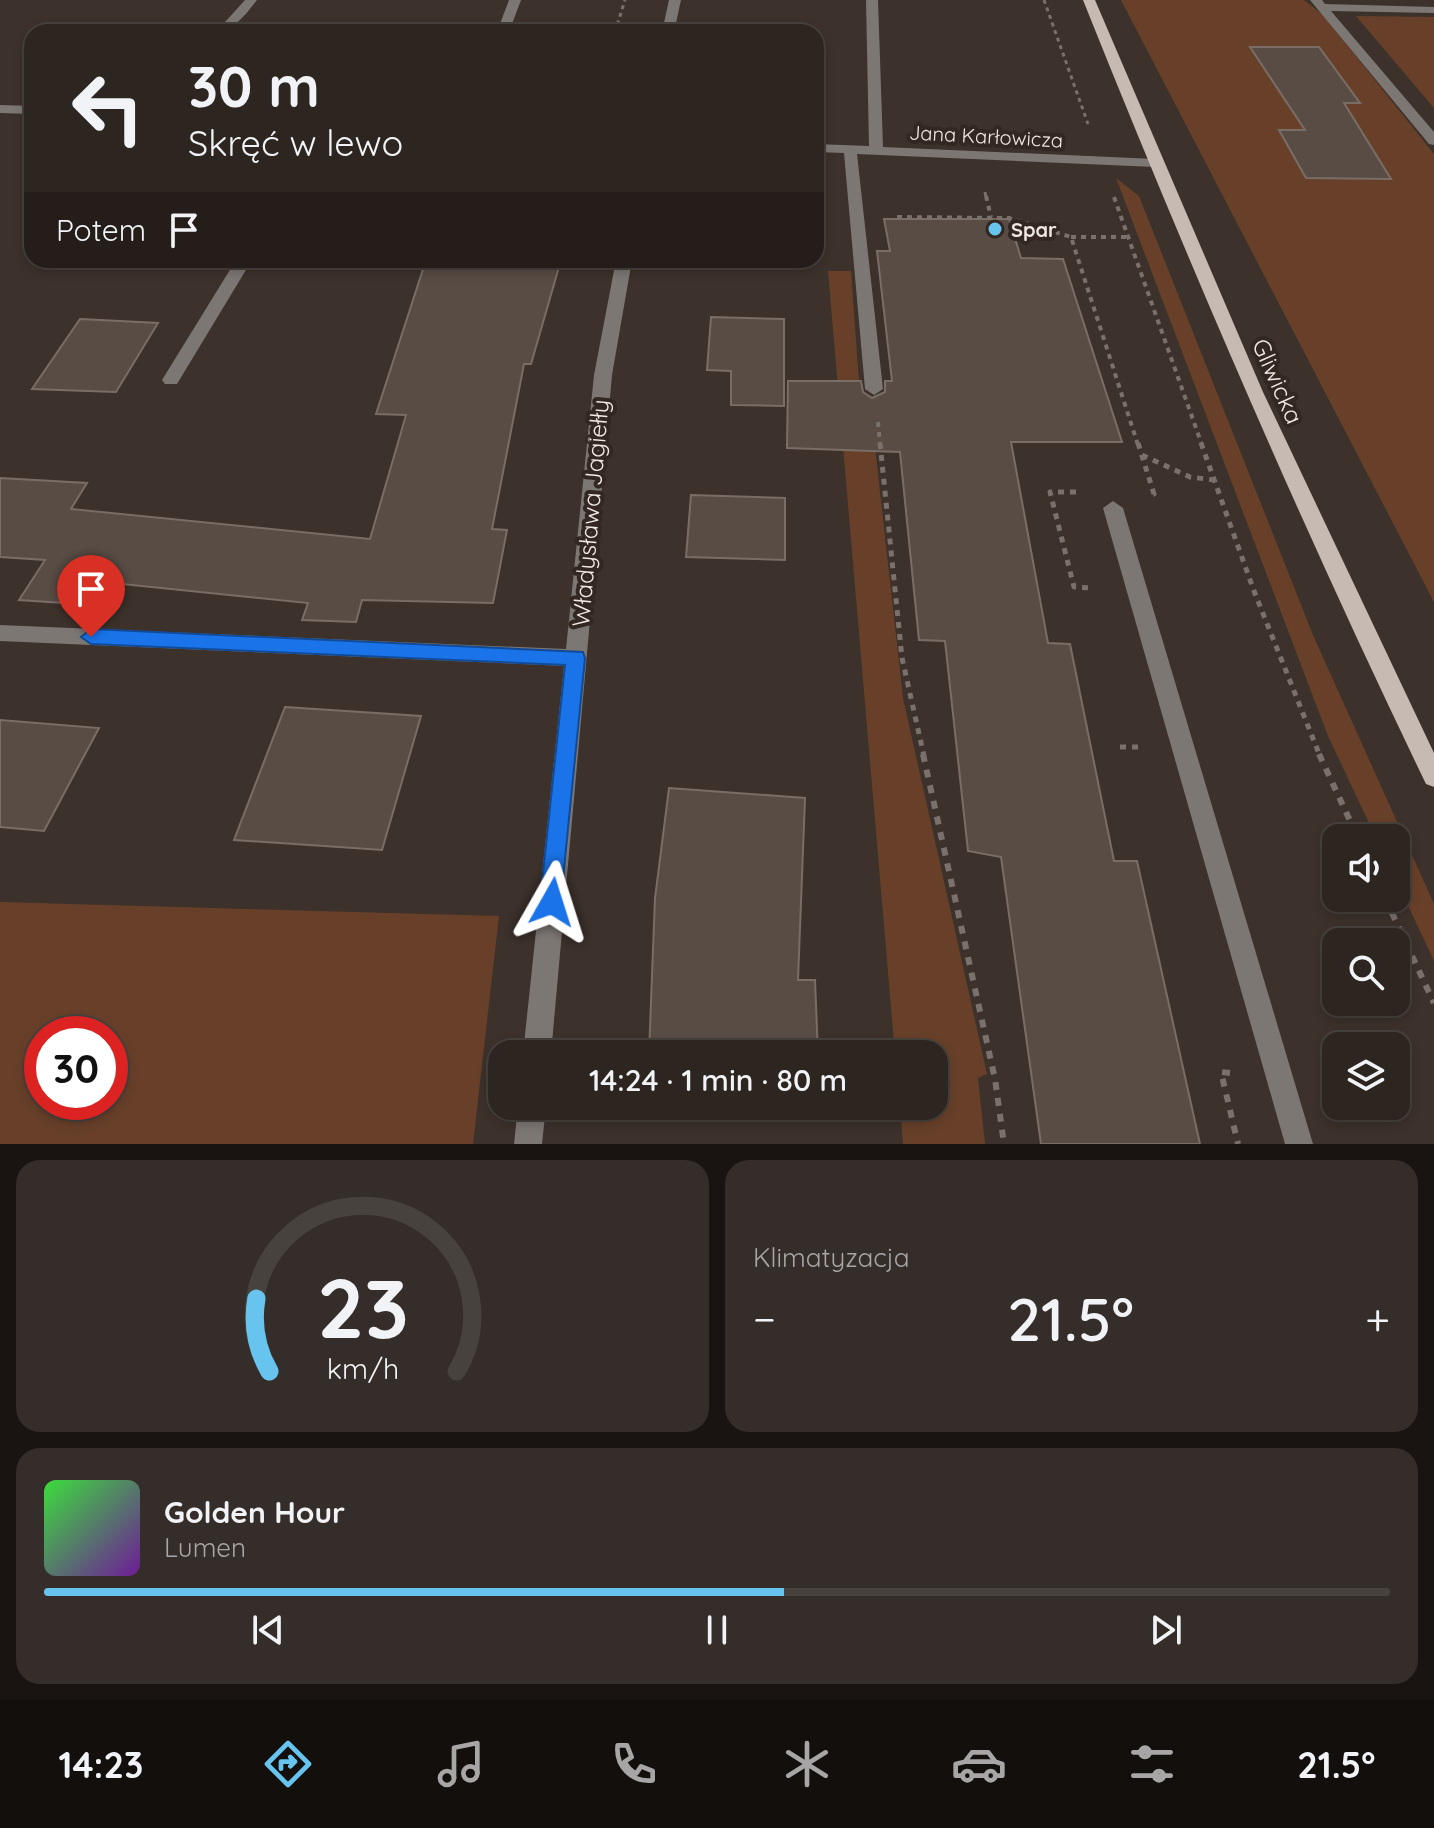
<!DOCTYPE html>
<html lang="pl">
<meta charset="utf-8">
<style>
body{margin:0;font-family:Quicksand,sans-serif;background:#352d29;color:#f1f3f6;height:100vh;display:flex;flex-direction:column;font-size:30px;white-space:nowrap}
*{box-sizing:border-box;margin:0}
p{font-size:26px;color:#a7a5a5}
.icon{flex:none;width:44px;height:44px;fill:none;stroke:currentColor;stroke-width:2;stroke-linecap:round;stroke-linejoin:round}
.map{position:relative;height:1144px;overflow:hidden}
.drawer{display:flex;flex-direction:column;gap:16px;padding:16px;background:#191412;flex:1}
.drawer>*{flex:none}
.top-card{position:absolute;left:24px;top:24px;width:800px;height:244px;border-radius:24px;box-shadow:0 4px 12px #0003,0 0 0 2px #48423e;background:#2d2520;color:#f1f3f6;overflow:hidden}
.controls{position:absolute;left:1322px;top:824px;display:grid;gap:16px}
.controls a{display:grid;place-items:center;width:88px;height:88px;border-radius:16px;background:#2d2520;box-shadow:0 4px 12px #0003,0 0 0 2px #48423e;font-size:40px}
.speed{position:absolute;left:24px;top:1016px;display:flex;gap:16px;font-size:40px;font-weight:700;text-align:center}
.speed>*{display:grid;place-content:center;width:104px;height:104px;border-radius:50%;background:#2d2520;box-shadow:0 4px 12px #0003,0 0 0 2px #48423e;line-height:1}
.speed .limit{border:12px solid #d22;background:#fff;color:#111}
.pin{position:absolute;display:grid;place-items:center;width:68px;height:68px;color:#fff;margin:-82px -34px;border-radius:50% 50% 50% 0;rotate:-45deg;box-shadow:0 0 8px #0007}
.pin .icon{rotate:45deg}
.me{position:absolute;width:88px;margin:-44px;rotate:6deg;stroke-linejoin:round;filter:drop-shadow(0 0 6px #0008)}
.turn{display:flex;align-items:center;gap:28px;height:168px;padding:0 32px;font-size:36px}
.turn .icon{width:104px;height:104px;stroke-width:2.5}
.turn b{display:block;font-size:56px;line-height:68px}
.then{display:flex;align-items:center;height:76px;padding:0 32px;background:#0003;gap:16px;font-size:30px}
.big{font-size:60px;font-weight:600;line-height:1.1}
.drawer .tile{flex:1;display:flex;flex-direction:column;justify-content:center;gap:12px;min-width:0;padding:0 28px;border-radius:24px;background:#352d29}
.drawer .dial{align-items:center;gap:0}
.dial svg{height:208px;overflow:visible;fill:none;stroke:#48423e;stroke-width:7;stroke-linecap:round;text-anchor:middle}
.dial text{fill:#f1f3f6;stroke:none}
.song{display:flex;align-items:center;gap:24px}
.cover{width:96px;height:96px;border-radius:12px;background:linear-gradient(135deg,hsl(120 70% 55%),hsl(280 70% 35%))}
.played{height:8px;border-radius:4px;background:linear-gradient(90deg,#66c4ef 55%,#48423e 55%)}
.keys{display:flex;justify-content:space-around;direction:ltr}
.heat{display:flex;justify-content:space-between;align-items:center;font-size:44px;direction:ltr}
.drawer .tiles{flex:1;display:grid;gap:16px;grid-template-columns:1fr 1fr}
.tile:last-child{grid-column:span 2}
.trip{position:absolute;left:488px;top:1040px;width:460px;height:80px;border-radius:24px;background:#2d2520;box-shadow:0 4px 12px #0003,0 0 0 2px #48423e;font-weight:600;line-height:80px;text-align:center}
.tab-bar{display:flex;height:128px;justify-content:space-around;align-items:center;background:#120f0d;color:#a7a5a5}
.tab-bar .icon{width:56px;height:56px}
.tab-bar .selected{color:#66c4ef}
.tab-bar b{font-size:36px;color:#f1f3f6}
.map>svg:first-child{display:block}
.green{fill:#68402a;fill-rule:evenodd}
.building{fill:#584c45;stroke:#7a6d66;stroke-width:2}
.lines{fill:none;stroke-linecap:round;stroke-linejoin:round}
.path-far3{stroke:#7b716c;stroke-width:3;stroke-dasharray:4 4;stroke-linecap:butt}
.path-far2{stroke:#7b716c;stroke-width:4;stroke-dasharray:5 5;stroke-linecap:butt}
.path-far1{stroke:#7b716c;stroke-width:5;stroke-dasharray:6 6;stroke-linecap:butt}
.path{stroke:#7b716c;stroke-width:6;stroke-dasharray:8 8;stroke-linecap:butt}
.minor{fill:#7d7774;fill-rule:evenodd}
.major{fill:#c7bab3;fill-rule:evenodd}
.route{fill:#1a73e8;stroke:#114b97;stroke-width:2}
.poi-dot{fill:#66c4ef;stroke:#322721;stroke-width:3}
.labels{text-anchor:middle;dominant-baseline:central;stroke-width:8;stroke-linejoin:round;paint-order:stroke}
.far-street-label{font-size:20px;fill:#f0e8e4;stroke:#322721}
.far-poi-label{font-size:20px;font-weight:bold;fill:#f0e8e4;stroke:#322721;text-anchor:start}
.street-label{font-size:24px;fill:#f0e8e4;stroke:#322721}
</style>
<div class="map">
<svg width="1434" height="1144" viewBox="0 0 1434 1144">
<rect width="100%" height="100%" fill="#3c312b"/>
<!-- green -->
<path class="green" d="M1121 0H1304L1323 15 1434 154V602Z
M1356 16 1434 17V108Z
M1116 178 1139 196 1313 635 1434 904V961L1396 880V838H1376L1328 736Z
M828 271H851L861 410 871 411 903 698 987 1074 978 1078 985 1144H903L900 1106H934V1054H895Z
M0 902 499 916 473 1144H0ZM110 1034V1102H42V1034Z"/>
<!-- building -->
<path class="building" d="M1250 47H1319L1360 103H1344L1391 179 1306 178 1279 130H1305Z
M884 219H1009L1021 258 1063 259 1122 442H1011L1048 643 1070 644 1114 861H1137L1200 1144H1041L1001 857 968 851 945 641 919 640 900 452 787 448 788 381H861L863 392 872 398 885 392V381H892L877 251H890Z
M426 260H561L531 364H524L492 529 507 530 493 603 362 600 356 622 302 620 308 603 93 581 80 604 19 600 45 560 0 557V478L87 483 71 509 370 539 406 415 376 414Z
M711 317 784 319V406L731 405V371L707 370Z
M80 319 158 323 116 392 32 389Z
M691 495 785 498V560L686 557Z
M285 707 421 716 382 850 234 840Z
M0 720 99 728 44 831 0 827Z
M669 788 805 798 798 980H815L818 1054H649L655 898Z
M647 1106H820V1111L646 1108Z"/>
<g class="lines">
<!-- path-far3 -->
<path class="path-far3" d="M1044 0 1088 124
M280 25 453 32
M615 32 625 0
M985 192 986 198"/>
<!-- path-far2 -->
<path class="path-far2" d="M986 196 991 217
M1114 197 1202 445
M897 217 1009 218 1071 237 1138 445
M1071 237H1128
M878 422 880 445"/>
<!-- path-far1 -->
<path class="path-far1" d="M880 443 902 658 924 756
M1138 443 1154 494H1150
M1201 443 1254 591 1320 756
M1142 455 1190 477 1214 480
M1076 492H1050L1074 587 1092 588
M1120 747H1138"/>
<!-- path -->
<path class="path" d="M923 754 995 1079 1004 1144
M1319 754 1358 838
M1385 898 1434 1003
M1230 1073 1221 1072 1238 1144"/>
<!-- minor -->
<path class="minor" d="M245 0H257C243 18 233 32 209 32L226 21Z
M509 0H521L509 32H497Z
M669 0H681L674 32H662Z
M866 0H878L883 147 1155 159 1162 163 1155 167 857 154 883 389 874 395 865 389 844 153 816 152V144L869 146Z
M1310 0H1322L1325 4 1434 7V13L1331 11 1434 132V145L1429 144Z
M0 105 32 106V114L0 113Z
M236 260H252L177 384H165L162 380Z
M616 260H632L612 375 551 1054H523L564 666 0 641V625L566 649 594 375Z
M1113 501 1123 508 1313 1144H1285L1103 508Z
M518 1106H546L542 1144H514Z"/>
<!-- major -->
<path class="major" d="M1083 0H1095L1263 392 1434 753V787L1426 784C1302 527 1189 265 1083 0Z"/>
</g>
<!-- route -->
<path class="route" d="M91 629 583 652 585 658 560 909 552 913 544 909 540 902 565 665 91 644 81 637Z"/>
<!-- markers -->
<circle class="poi-dot" cx="995" cy="229" r="8"/>
<g class="labels">
<!-- far-street labels -->
<g class="far-street-label">
<text transform="translate(986 136) rotate(3)">Jana Karłowicza</text>
</g>
<!-- far-poi labels -->
<g class="far-poi-label">
<text x="1011" y="229">Spar</text>
</g>
<!-- street labels -->
<g class="street-label">
<text transform="translate(1278 381) rotate(66)">Gliwicka</text>
<text transform="translate(590 513) rotate(-85)">Władysława Jagiełły</text>
</g>
</g>
</svg>
<div class="controls">
<a><svg class="icon" aria-label="sound" viewBox="0 0 24 24"><path d="M4 9h4l5-4v14l-5-4H4zM17 9q2 3 0 6"/></svg></a>
<a><svg class="icon" aria-label="search" viewBox="0 0 24 24"><circle cx="10" cy="10" r="6"/><path d="M15 15l6 6"/></svg></a>
<a><svg class="icon" aria-label="layers" viewBox="0 0 24 24"><path d="M12 4l9 5-9 5-9-5zM3 14l9 5 9-5"/></svg></a>
</div>
<div class="speed"><div class="limit">30</div></div>
<div class="pin" style="left:91px;top:637px;background:#d93025"><svg class="icon" aria-label="arrive" viewBox="0 0 24 24"><path d="M6 21V4h12l-3 4 3 4H6"/></svg></div>
<svg class="me" style="left:552px;top:902px" viewBox="-20 -20 40 40"><path d="M0-17L14 15 0 8-14 15z" fill="#1a73e8" stroke="#fff" stroke-width="4"/></svg>
<div class="trip">14:24 · 1 min · 80 m</div>
<div class="top-card">
<div class="turn"><svg class="icon" aria-label="left" viewBox="0 0 24 24"><path d="M17 20v-9H6M10 6l-5 5 5 5"/></svg><div><b>30 m</b>Skręć w lewo</div></div>
<div class="then">Potem<svg class="icon" aria-label="arrive" viewBox="0 0 24 24"><path d="M6 21V4h12l-3 4 3 4H6"/></svg></div>
</div>
</div>
<section class="drawer">
<div class="tiles">
<div class="tile dial"><svg viewBox="0 0 100 80">
<path d="M14 69A42 42 0 1 1 86 69"/>
<path d="M14 69A42 42 0 0 1 9 41" stroke="#66c4ef"/>
<text x="50" y="56" font-size="32" font-weight="700">23</text>
<text x="50" y="72" font-size="11">km/h</text>
</svg></div>
<div class="tile"><p>Klimatyzacja</p>
<div class="heat"><a>−</a><b class="big">21.5°</b><a>+</a></div>
</div>
<div class="tile">
<div class="song"><i class="cover"></i><div><b>Golden Hour</b><p>Lumen</p></div></div>
<div class="played"></div>
<div class="keys"><svg class="icon" aria-label="previous" viewBox="0 0 24 24"><path d="M18 5L8 12l10 7zM5 5v14"/></svg><svg class="icon" aria-label="pause" viewBox="0 0 24 24"><path d="M8 5v14M16 5v14"/></svg><svg class="icon" aria-label="next" viewBox="0 0 24 24"><path d="M6 5l10 7-10 7zM19 5v14"/></svg></div>
</div>
</div>
</section>
<nav class="tab-bar">
<b>14:23</b>
<svg class="icon selected" aria-label="directions" viewBox="0 0 24 24"><path d="M12 3l9 9-9 9-9-9zM9 14v-3h6M13 9l2 2-2 2"/></svg>
<svg class="icon" aria-label="music" viewBox="0 0 24 24"><path d="M9 18V5l10-2v13"/><circle cx="6" cy="18" r="3"/><circle cx="16" cy="16" r="3"/></svg>
<svg class="icon" aria-label="phone" viewBox="0 0 24 24"><path d="M5 4h4l2 5-3 2q2 4 5 5l2-3 5 2v4C11 20 4 13 5 4z"/></svg>
<svg class="icon" aria-label="climate" viewBox="0 0 24 24"><path d="M12 3v18M4 7l16 10M4 17L20 7"/></svg>
<svg class="icon" aria-label="car" viewBox="0 0 24 24"><path d="M5 17H2v-5l4-1 3-4h7l3 4 3 1v5h-3M9 17h6M6 11h13"/><circle cx="7" cy="17" r="2"/><circle cx="17" cy="17" r="2"/></svg>
<svg class="icon" aria-label="filters" viewBox="0 0 24 24"><path d="M4 7h16M4 17h16"/><circle cx="9" cy="7" r="2"/><circle cx="15" cy="17" r="2"/></svg>
<b>21.5°</b>
</nav>
